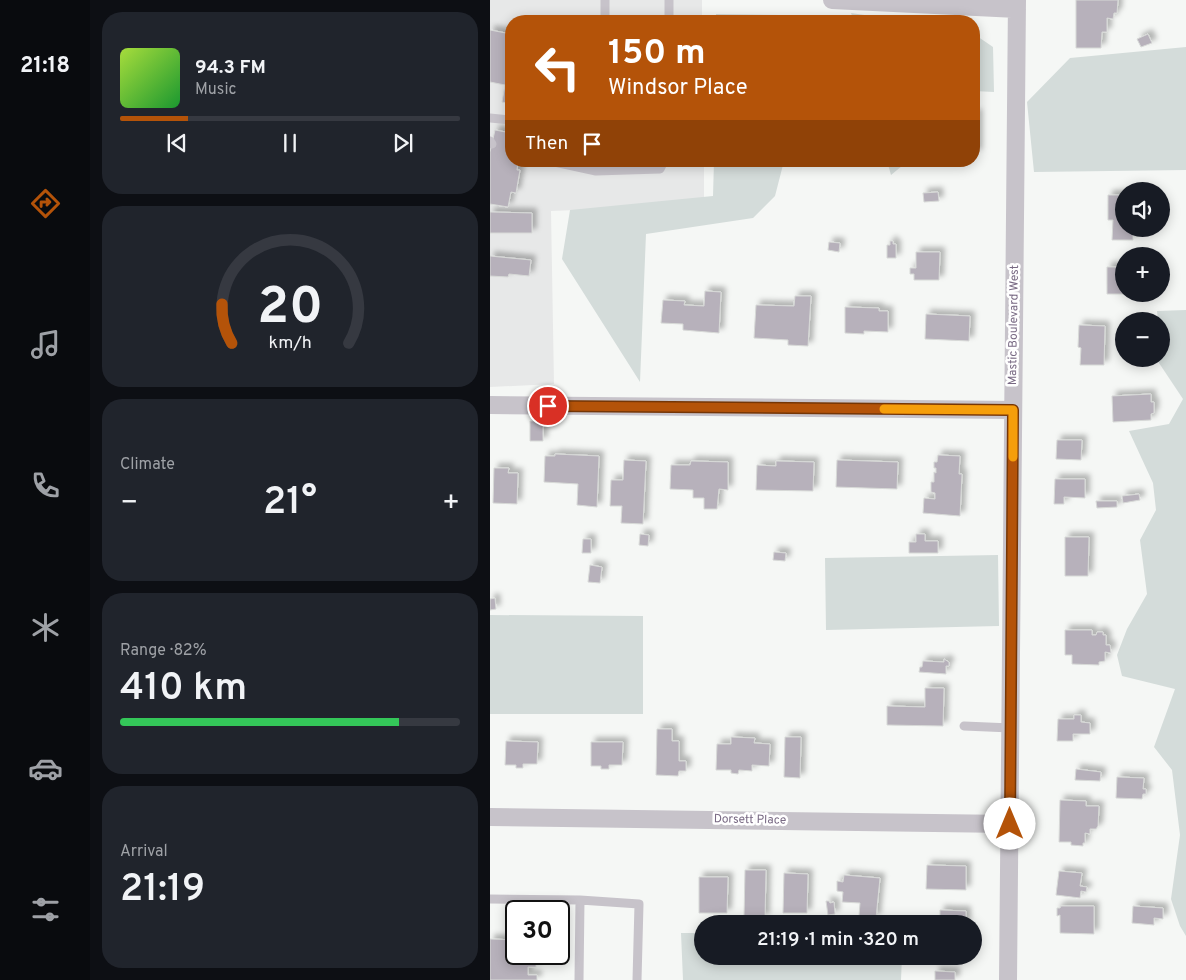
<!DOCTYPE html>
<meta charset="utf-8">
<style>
body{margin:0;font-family:Overpass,sans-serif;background:#20242c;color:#f1f3f6;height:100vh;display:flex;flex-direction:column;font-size:19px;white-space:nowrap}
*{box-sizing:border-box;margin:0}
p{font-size:16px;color:#9ea1a6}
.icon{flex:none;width:28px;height:28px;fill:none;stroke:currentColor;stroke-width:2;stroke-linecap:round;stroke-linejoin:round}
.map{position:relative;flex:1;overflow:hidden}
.sheet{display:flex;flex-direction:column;gap:12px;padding:12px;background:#0d0f14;width:400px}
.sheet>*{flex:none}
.guide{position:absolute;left:15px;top:15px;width:475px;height:152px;border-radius:20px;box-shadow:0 2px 12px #0003;background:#b45309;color:#fff;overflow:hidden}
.tools{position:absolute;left:625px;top:182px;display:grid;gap:10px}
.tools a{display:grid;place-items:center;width:55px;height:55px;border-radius:50%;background:#171b24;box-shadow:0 2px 12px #0003;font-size:25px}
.speed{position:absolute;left:15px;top:900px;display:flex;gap:10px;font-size:25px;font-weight:700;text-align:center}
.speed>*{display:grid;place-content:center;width:65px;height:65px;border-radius:50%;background:#171b24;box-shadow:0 2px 12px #0003;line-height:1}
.speed .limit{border:2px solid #111;border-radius:8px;background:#fff;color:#111}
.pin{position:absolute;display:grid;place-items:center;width:42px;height:42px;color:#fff;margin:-21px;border:2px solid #fff;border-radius:50%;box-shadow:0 1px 5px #0007}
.me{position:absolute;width:55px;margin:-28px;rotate:0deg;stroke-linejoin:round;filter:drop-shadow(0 0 4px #0008)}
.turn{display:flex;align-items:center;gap:18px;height:105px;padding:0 20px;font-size:22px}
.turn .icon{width:65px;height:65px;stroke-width:2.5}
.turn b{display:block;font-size:35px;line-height:42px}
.then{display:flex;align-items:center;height:48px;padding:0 20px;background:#0003;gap:10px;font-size:19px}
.big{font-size:38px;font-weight:600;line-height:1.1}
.sheet .widget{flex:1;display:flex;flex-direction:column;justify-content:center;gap:8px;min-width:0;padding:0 18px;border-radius:20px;background:#20242c}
.sheet .dial{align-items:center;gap:0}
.dial svg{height:130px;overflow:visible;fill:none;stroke:#363941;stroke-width:7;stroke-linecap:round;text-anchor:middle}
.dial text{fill:#f1f3f6;stroke:none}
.song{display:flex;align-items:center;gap:15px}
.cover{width:60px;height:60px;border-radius:8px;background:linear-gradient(135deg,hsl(80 70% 55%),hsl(130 70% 35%))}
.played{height:5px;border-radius:2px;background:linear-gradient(90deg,#b45309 20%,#363941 20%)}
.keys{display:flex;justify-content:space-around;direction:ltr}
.heat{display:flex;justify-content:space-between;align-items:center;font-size:28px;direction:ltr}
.charge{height:8px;border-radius:4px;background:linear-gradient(90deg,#34c759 82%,#363941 0)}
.trip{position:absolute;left:204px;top:915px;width:288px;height:50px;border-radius:25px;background:#171b24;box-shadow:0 2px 12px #0003;font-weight:600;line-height:50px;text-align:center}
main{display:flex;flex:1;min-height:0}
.menu{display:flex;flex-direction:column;width:90px;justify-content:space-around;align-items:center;background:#090b0e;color:#9ea1a6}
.menu .icon{width:35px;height:35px}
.menu .on{color:#b45309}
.menu b{font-size:22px;color:#f1f3f6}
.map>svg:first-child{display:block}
.built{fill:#e7e8e8}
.green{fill:#d4dcda}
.building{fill:#b7b1bb;stroke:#d7d9d7;filter:url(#shadow)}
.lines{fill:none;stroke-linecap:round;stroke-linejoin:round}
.lane{stroke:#c7c3ca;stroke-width:9}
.street{stroke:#c7c3ca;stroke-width:18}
.route-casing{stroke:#753606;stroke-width:12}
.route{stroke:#b45309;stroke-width:9}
.slow{stroke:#f59e0b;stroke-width:9}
.labels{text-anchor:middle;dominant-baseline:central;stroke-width:5;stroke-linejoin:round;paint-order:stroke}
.street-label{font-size:12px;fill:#786983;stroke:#fff}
</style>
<main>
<nav class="menu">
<b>21:18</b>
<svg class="icon on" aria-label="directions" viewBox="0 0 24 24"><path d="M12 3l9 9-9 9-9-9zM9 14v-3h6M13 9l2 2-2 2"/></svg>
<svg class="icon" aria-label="music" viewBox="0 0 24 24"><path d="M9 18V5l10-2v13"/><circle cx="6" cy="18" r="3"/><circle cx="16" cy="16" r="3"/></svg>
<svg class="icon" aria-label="phone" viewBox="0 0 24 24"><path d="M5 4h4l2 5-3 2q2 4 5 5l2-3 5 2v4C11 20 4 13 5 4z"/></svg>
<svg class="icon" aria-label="climate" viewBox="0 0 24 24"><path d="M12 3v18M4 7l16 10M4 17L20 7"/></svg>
<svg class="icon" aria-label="car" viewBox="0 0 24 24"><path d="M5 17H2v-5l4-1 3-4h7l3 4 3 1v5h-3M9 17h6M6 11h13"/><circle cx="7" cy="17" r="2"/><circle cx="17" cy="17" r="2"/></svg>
<svg class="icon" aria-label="filters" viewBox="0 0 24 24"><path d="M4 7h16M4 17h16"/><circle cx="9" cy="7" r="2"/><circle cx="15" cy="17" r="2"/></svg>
</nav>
<section class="sheet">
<div class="widget">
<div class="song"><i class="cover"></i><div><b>94.3 FM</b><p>Music</p></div></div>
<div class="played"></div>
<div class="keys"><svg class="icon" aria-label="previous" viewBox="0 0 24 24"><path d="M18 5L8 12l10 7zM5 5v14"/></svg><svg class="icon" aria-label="pause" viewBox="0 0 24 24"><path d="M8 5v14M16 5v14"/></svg><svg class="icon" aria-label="next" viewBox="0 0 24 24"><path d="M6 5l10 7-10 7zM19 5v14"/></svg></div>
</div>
<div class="widget dial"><svg viewBox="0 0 100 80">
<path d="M14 69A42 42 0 1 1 86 69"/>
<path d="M14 69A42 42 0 0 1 8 45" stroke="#b45309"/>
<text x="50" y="56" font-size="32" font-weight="700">20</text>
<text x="50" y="72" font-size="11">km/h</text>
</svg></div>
<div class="widget"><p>Climate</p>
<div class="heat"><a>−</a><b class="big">21°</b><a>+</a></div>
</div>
<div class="widget"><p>Range · 82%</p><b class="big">410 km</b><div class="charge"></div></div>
<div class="widget"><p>Arrival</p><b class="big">21:19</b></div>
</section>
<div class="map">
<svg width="696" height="980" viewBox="0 0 696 980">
<defs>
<filter id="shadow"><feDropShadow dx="4.5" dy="-4.5" stdDeviation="2.5" flood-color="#0004"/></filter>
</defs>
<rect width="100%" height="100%" fill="#f5f7f5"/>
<!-- built -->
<path class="built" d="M0 0H212V21H21V161H214V205L61 211 64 384 0 387Z"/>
<!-- green -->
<path class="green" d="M361 13 415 21H364Z
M226 14 290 15V21H226Z
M484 34 503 47 504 92 484 91Z
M696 47V170L544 172 537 102 580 58Z
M224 161H294L285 196 263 218 156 234 150 382 72 259 80 210 223 196Z
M397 161H418L401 175Z
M696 310V936L690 926 681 899 690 835 682 770 664 747 685 689 632 676 627 655 637 629 657 594 650 540 666 510 663 483 639 431 679 424 693 399 669 363V359H671V321H668L667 311Z
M508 555 509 626 336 630 335 558Z
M0 615 153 616V714H0Z
M191 933H212V956H412L411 980H193Z"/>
<!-- building -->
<path class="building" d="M586 0H628L627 13H624L623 19 617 18V32H612L611 48H586Z
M0 30 21 34V104L12 102 15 85 0 82Z
M658 34 662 43 651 47 647 39Z
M484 114H487V153H484Z
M5 130 21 133V161H28L27 170H30L26 193 21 192 18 207 0 204V152Z
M448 192 449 201 434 202 433 193Z
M618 195H634V229H643V240H622L623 220H618Z
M0 212 42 213V233H0Z
M400 241H403V244H406V258H397V245H400Z
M339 242 350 243 349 252 338 250Z
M426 252H450L449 280H424V274H420V268H426Z
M0 256 41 260 39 276 19 274 18 277 0 276Z
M617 267H634V294H657H617Z
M215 291 231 292 229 333 193 330V324L171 323 173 300 195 301 194 305 214 306Z
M305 296H321L318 346 298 345V340L264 338 266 305 304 306Z
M355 307 389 308V311H398V332L374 331V334L355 333Z
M436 314 480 316 479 341 435 339Z
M589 325 615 326 614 365H590L591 348 588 347Z
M661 394V402H664V413L661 414V420L623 422 622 396Z
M40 421H53V441H40Z
M567 440H592L591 460 566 459Z
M65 454 109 456 107 507 87 505 88 484 54 482 55 456H65Z
M448 455 470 456 469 474H472L470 516 433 513 434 498 445 499V493L441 492V482H444V472L446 473V468H444V462H447Z
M134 460 156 461 153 524 131 523 132 506H120L121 480H133Z
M347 460 408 462 407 489 346 487Z
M201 461 238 462V490L229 489 227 509H214V498H203V490L180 489 181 465H200Z
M286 461 324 462 323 491 266 490 267 465 286 466Z
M4 468H19L18 473H28L27 504 3 503Z
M565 479H595V498L574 497V504H564Z
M649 494 650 500 633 503 632 496Z
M606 501H627V507L607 508Z
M150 534 159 535 158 546 149 545Z
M426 534H435V541H448V553H419V542H426Z
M575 537H599L598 576H575Z
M93 539H101V553H92Z
M284 552 296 553 295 561 283 560Z
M100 565 112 567 110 583 98 582Z
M5 598 6 609 0 610V599Z
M575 630H602V635H606L607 632H613V635H616V645H620L621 653 615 652V661L609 662V665L582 664V655H575Z
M454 659 459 662V666H456V674L429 672 430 667H432L433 661 454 662Z
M435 688H454L453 726 397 725V706L435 707Z
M584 715H591V722L600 723V734H583V741H567L568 719H584Z
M167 729H182V741H189V761H196V771H189L188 776 166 775Z
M241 737 265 738 264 743 280 744 279 766 262 765V771L249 770 248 774 241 773V770H226L227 744H241Z
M295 737H311L310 778 294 777Z
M16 741 48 742 47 764H33V768H26V765H15Z
M101 742H133L132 765H119V769H111V766H101Z
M586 769 611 772 610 781 585 780Z
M627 777 654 778 653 789H656V794H653L652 799 626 798Z
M570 800 596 801V806H609L608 826 606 829H600V834L595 833V843H593V846L581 845V842H569Z
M437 865 476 866V890L436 889Z
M255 870H276L275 918 254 917Z
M569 871 592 873 590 886 597 887 596 892 591 891 590 898 566 895Z
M294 873 318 874 317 913H293Z
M354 875 390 878 386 918 369 916 370 903 352 902 353 892 347 891V881L353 882Z
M209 877H238L237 913H209Z
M336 901H339L340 903 344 902 345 914 338 915Z
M571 906H604V934L570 933V915L567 916V908H570Z
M643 906 673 908V919L664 918V925L642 923Z
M450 910 476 911V924H448V920H450Z
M0 939 26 940V954H46V967H38V975H47V980H0Z
M445 971 465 972V980H445Z"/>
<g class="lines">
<!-- lane -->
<path class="lane" d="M115 0V21
M179 21V0
M0 118 21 120
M0 141 2 144
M60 161 106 171 170 169 174 161
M474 726 521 728
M0 899 90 900 89 980
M90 900 149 904 147 980"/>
<!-- street -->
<path class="street" d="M342 0 527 9
M0 405 523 410
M0 817 520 824
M518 980 527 0"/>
</g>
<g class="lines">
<defs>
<path id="route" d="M58 406 523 410 520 824"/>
</defs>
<!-- route casing -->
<use href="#route" class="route-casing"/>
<!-- route -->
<use href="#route" class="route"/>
<!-- slow -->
<path class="slow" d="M394 409 523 410V457"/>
</g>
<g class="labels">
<!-- street labels -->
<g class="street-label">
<text transform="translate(524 325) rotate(-89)">Mastic Boulevard West</text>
<text transform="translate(260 820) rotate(1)">Dorsett Place</text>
</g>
</g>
</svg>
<div class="tools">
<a><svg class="icon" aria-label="sound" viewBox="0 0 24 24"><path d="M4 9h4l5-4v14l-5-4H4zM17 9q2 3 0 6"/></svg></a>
<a>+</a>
<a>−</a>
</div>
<div class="speed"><div class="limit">30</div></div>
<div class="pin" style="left:58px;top:406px;background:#d93025"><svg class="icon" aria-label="arrive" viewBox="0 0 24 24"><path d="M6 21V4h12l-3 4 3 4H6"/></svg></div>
<svg class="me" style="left:520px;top:824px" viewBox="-20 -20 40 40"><circle r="19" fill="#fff"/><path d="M0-13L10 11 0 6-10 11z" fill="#b45309"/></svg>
<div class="trip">21:19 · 1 min · 320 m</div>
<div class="guide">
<div class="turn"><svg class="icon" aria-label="left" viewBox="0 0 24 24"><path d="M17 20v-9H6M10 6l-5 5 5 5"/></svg><div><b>150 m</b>Windsor Place</div></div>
<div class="then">Then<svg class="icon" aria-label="arrive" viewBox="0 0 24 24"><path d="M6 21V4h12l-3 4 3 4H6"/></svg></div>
</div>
</div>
</main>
